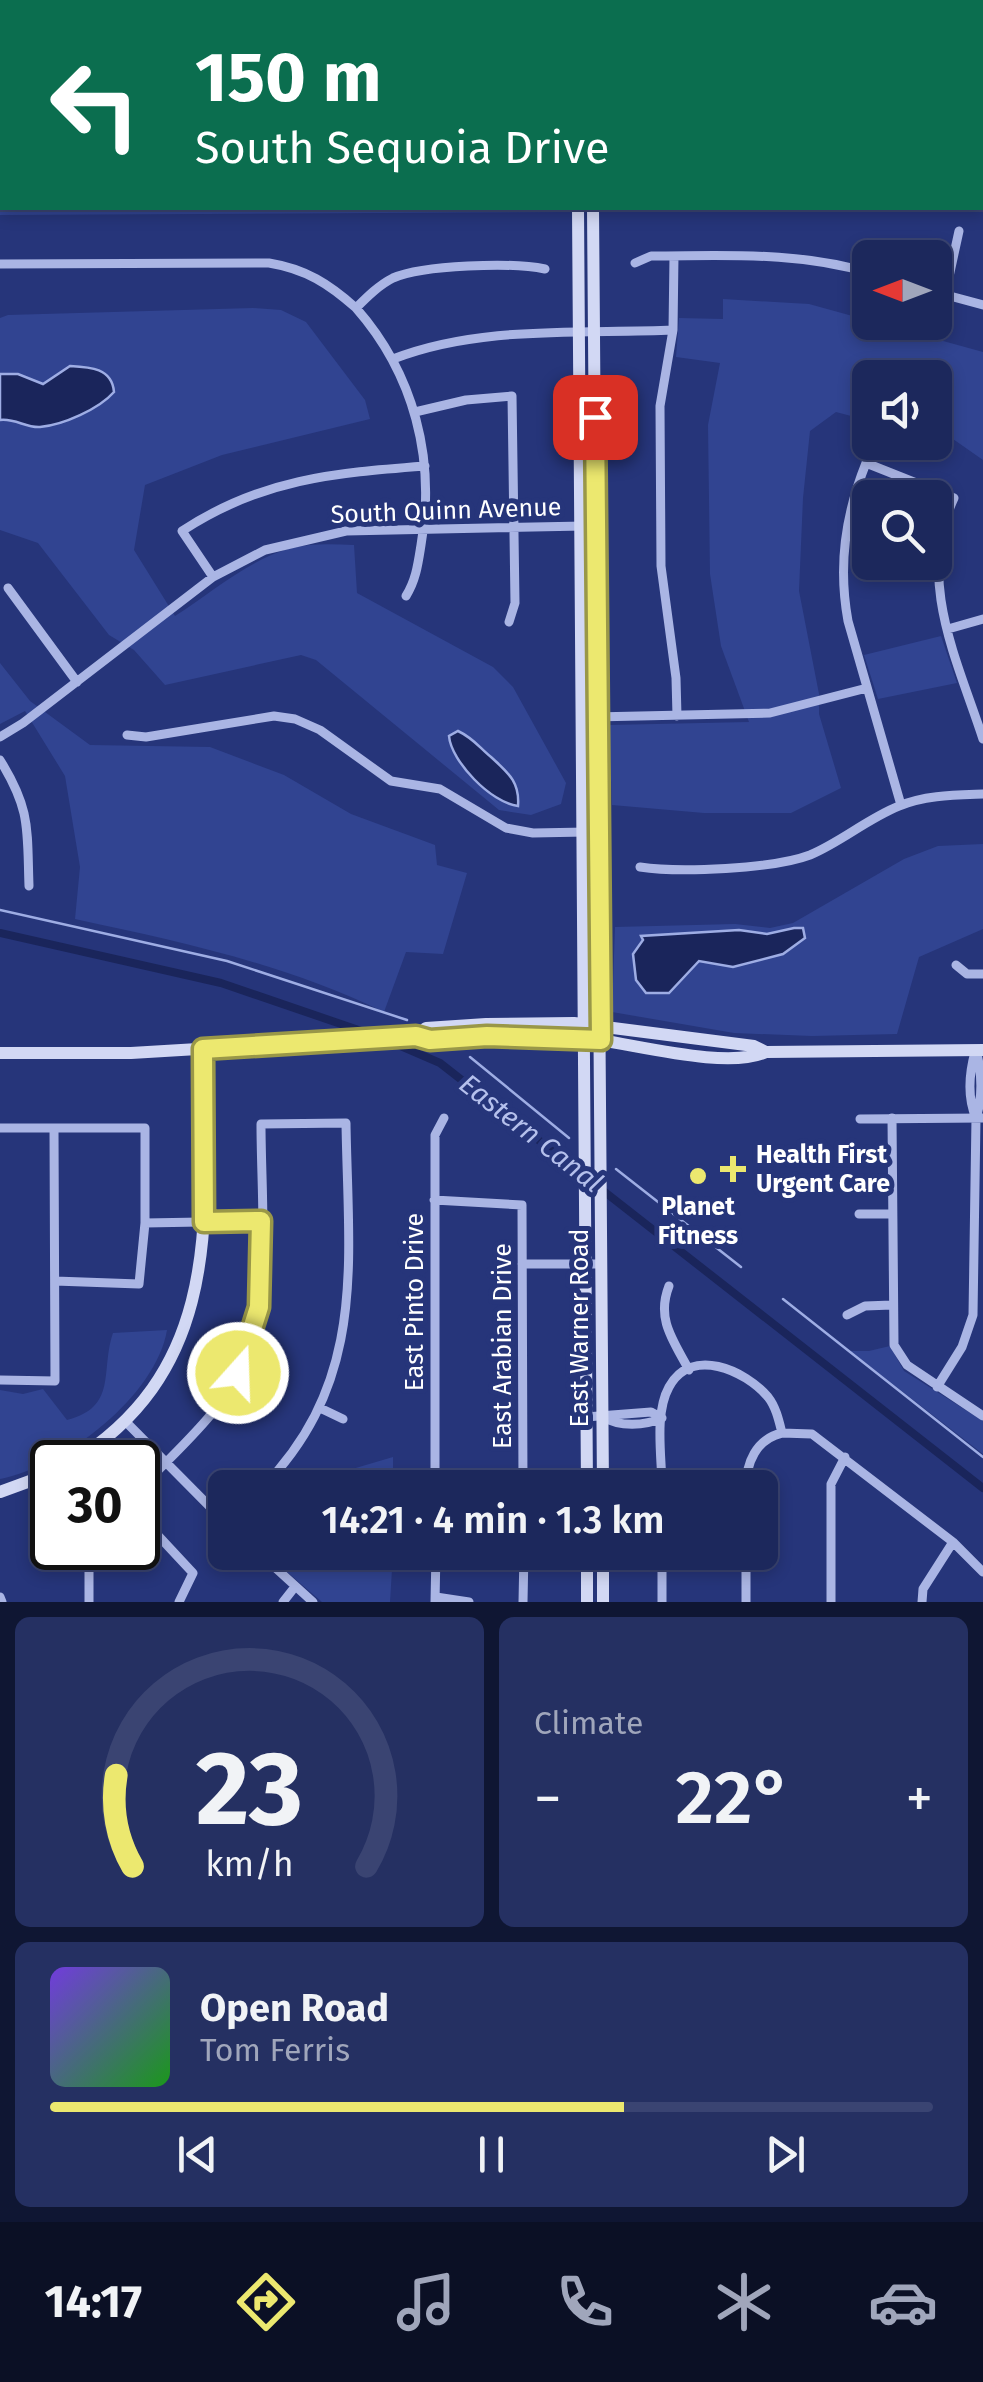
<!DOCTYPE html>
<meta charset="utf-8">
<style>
body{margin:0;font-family:"Fira Sans",sans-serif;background:#253062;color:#f1f3f6;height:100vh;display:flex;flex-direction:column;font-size:38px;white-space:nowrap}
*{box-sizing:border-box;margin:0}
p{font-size:32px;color:#a0a6bb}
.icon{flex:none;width:55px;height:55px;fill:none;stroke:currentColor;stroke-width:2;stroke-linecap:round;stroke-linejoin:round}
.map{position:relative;height:1602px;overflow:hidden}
.sheet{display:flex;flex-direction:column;gap:15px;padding:15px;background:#0f1633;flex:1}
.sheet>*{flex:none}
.guide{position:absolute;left:0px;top:0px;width:985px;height:210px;box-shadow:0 5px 15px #0003,0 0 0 2px #3a4472;background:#0b6e4f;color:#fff;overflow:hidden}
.needle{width:65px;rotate:270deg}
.fabs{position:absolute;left:852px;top:240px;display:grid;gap:20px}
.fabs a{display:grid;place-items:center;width:100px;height:100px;border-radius:15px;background:#1c285c;box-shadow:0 5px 15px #0003,0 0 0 2px #3a4472;font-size:50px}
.speed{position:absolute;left:30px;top:1440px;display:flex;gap:20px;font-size:50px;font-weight:700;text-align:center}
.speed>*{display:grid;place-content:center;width:130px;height:130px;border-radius:50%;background:#1c285c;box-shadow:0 5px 15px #0003,0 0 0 2px #3a4472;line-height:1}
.speed .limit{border:5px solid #111;border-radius:15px;background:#fff;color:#111}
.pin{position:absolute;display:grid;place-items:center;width:85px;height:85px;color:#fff;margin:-42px;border-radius:20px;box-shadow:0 5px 15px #0006}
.me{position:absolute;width:110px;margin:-55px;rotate:20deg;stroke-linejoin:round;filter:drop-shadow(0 0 8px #0008)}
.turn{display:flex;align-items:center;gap:35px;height:210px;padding:0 30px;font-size:45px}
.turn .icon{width:130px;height:130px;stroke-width:2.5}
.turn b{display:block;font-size:70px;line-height:85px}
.big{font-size:75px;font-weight:600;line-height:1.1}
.sheet .tile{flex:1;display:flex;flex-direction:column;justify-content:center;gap:15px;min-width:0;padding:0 35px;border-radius:15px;background:#253062}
.sheet .dial{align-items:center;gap:0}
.dial svg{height:260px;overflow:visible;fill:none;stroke:#3a4472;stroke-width:7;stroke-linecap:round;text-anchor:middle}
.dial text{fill:#f1f3f6;stroke:none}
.song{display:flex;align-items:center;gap:30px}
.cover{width:120px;height:120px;border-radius:15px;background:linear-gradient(135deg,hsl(260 70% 55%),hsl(120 70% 35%))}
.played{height:10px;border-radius:5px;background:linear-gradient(90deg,#ece86f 65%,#3a4472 65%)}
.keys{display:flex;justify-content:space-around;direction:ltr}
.heat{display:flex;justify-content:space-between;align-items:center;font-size:55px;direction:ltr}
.sheet .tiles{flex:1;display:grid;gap:15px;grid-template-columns:1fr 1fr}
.tile:last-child{grid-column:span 2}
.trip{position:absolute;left:208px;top:1470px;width:570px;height:100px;border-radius:15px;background:#1c285c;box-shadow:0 5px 15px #0003,0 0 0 2px #3a4472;font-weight:600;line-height:100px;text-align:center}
.tabs{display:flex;height:160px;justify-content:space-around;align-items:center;background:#0b1025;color:#a0a6bb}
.tabs .icon{width:70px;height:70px}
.tabs .current{color:#ece86f}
.tabs b{font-size:45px;color:#f1f3f6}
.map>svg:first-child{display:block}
.green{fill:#314491}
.water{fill:#1a255b;stroke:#9eade4;stroke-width:2.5}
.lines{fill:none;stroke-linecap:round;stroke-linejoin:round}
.stream{stroke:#9eade4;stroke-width:2.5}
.canal{stroke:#1a255b;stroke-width:8}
.street{stroke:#aab5e4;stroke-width:9}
.secondary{stroke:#d2d8f4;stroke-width:12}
.route-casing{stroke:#999748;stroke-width:25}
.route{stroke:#ece86f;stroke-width:18}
.poi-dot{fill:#ece86f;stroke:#26357a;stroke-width:4}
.labels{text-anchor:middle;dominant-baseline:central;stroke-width:10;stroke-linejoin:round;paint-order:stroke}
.street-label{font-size:25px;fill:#fff;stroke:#26357a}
.poi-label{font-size:25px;font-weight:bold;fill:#fff;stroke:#26357a;text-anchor:start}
.water-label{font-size:28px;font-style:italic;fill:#b5c0ec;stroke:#26357a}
</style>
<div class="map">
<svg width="983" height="1602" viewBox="0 0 983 1602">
<rect width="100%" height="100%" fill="#26357a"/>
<!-- green -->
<path class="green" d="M0 202 2 208H569V212L0 215Z
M723 299 809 304 983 352V460L953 439 935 435V378H870V421L836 412 810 431 803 498 799 591 819 694V714L841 788 791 813H704L612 805 609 725 749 722 721 646 710 574 708 425 720 363 676 357 679 318 723 319Z
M253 308 281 310 306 322 365 400 370 419 222 455 145 485 134 550 175 616C211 593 250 559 291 548 312 543 332 544 354 545L357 593 493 667 513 687 566 783 561 804 531 815 499 810 316 660 301 655 165 685 134 650 109 635 38 543 0 530V318L8 315Z
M941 636 957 683 878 699 864 655Z
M0 663 30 701 90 745 210 747 284 775 351 814 435 845 437 865 467 873 443 954 406 952 384 1012C281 963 186 943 75 919L80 867 65 776 25 711 0 724Z
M983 844V929L919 957 897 1034 812 1036 734 1033 612 1012 615 927 735 924 770 928 793 923 904 859 938 846Z
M167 1330C156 1396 64 1467 0 1479V1390L23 1394 43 1389 67 1420C118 1407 100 1371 113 1333Z
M890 1346 904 1371 983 1421V1454L850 1351H869Z
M393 1457V1487H322L332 1475Z
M265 1553H393L390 1602H322Z"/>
<!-- water -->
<path class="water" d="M70 366C90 367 112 368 114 392 99 409 63 425 40 427 26 428 15 418 0 420V374H18L43 384Z
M458 731C473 738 479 747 491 757 507 772 520 781 518 806 491 803 451 761 449 736Z
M794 928H803L805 938 783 954 733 967 699 961 669 993H646L636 980 633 954 643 940 641 936 739 930 767 934Z"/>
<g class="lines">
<!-- stream -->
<path class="stream" d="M0 910 227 961 407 1020
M470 1057 569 1138
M616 1169 741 1267
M783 1299 983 1457"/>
<!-- canal -->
<path class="canal" d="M0 933 221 983 376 1036
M389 1041 440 1063 983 1488"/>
<!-- street -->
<path class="street" d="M35 0V2
M255 0V2
M353 0V2
M451 0V2
M548 0V2
M938 0 941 2
M654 2V0
M743 2 744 0
M905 2 908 0
M982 30H983
M0 33H2
M982 86H983
M982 190 983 189
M0 197H2
M674 256 673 330 660 406 661 566 676 678 677 716
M635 263 651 256C726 256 798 251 870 273
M0 264 269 263C306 269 329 284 356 308 367 297 379 285 393 278 423 265 512 262 545 269
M935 292 983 305
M945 295 959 231
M356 308C414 374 436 459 421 545 418 564 416 580 406 596
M393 359C480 325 580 334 673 330
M415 412 466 400 512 396 515 603 509 622
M213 577 182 531C261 479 334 473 425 466
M8 588 77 682
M948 629 983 619
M594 717 770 713 867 688
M127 735 146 737 274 716 295 719 320 730 391 781 440 789 506 828 533 833 586 832
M0 737 23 723 213 577 265 550 346 531 584 526
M0 760C31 810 27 829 29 886
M901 805 848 621C838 566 845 516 866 463L954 498C916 580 957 659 983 739
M640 867C679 873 773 869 810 855 841 842 867 819 899 806 925 795 955 795 983 794
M956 965 967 974H983
M975 1052C969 1074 967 1097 976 1118
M892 1118 894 1345 907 1365 983 1416
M860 1119 983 1118
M0 1128H145V1223L139 1284 55 1281
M434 1200 522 1205 523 1488
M859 1214H892
M145 1223 261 1221
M522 1264H602
M669 1286C656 1319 673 1340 689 1370
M847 1315 865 1306 892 1305
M0 1380 55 1381 54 1128
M937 1387 962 1347 973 1315 976 1118C983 1096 982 1073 976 1050
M320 1408 343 1419
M586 1417 651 1412 662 1418
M603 1417C619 1427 645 1426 662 1418
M125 1421 225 1522
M46 1476 52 1492
M435 1488V1135L444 1118
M662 1488C662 1458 654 1414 669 1387 691 1346 745 1370 768 1397 776 1407 779 1421 782 1433L812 1434 953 1542 983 1572
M746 1488C746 1463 756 1439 782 1433
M138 1491C164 1463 194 1437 217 1407 277 1326 261 1219 261 1124L346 1123C348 1261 368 1380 262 1488
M138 1514 193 1573 179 1602
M258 1552 313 1602
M662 1552V1602
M746 1552V1602
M0 1597 2 1602
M436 1597 469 1602
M89 1602V1571L94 1548
M283 1602 294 1588
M435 1602 436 1552
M523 1602 524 1552
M831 1602V1484L845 1457
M922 1602 923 1589 953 1542"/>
<!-- secondary -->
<path class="secondary" d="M135 0V2
M156 0 157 2
M575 0V2
M591 0V2
M578 208 587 1488
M593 208 603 1488
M416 1036 426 1028 486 1024 574 1023 754 1046 766 1052
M0 1053H131L416 1036C439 1042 461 1037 485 1036 515 1035 546 1035 577 1037 625 1041 725 1071 766 1052L983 1050
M72 1462C228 1366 205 1208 203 1049
M0 1492 52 1473
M587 1552V1602
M603 1552V1602"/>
</g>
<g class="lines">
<defs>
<path id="route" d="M238 1373 259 1307 261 1221 204 1222 203 1049 416 1036 430 1040 487 1036 601 1040 595 417"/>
</defs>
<!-- route casing -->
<use href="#route" class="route-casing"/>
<!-- route -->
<use href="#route" class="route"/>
</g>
<!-- markers -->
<g class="poi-dot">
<path d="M728 1154h10v10h10v10h-10v10h-10v-10h-10v-10h10z"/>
<circle cx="698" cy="1176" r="10"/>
</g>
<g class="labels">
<!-- street labels -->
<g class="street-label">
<text transform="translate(446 511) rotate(-2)">South Quinn Avenue</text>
<text transform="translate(415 1302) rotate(-90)">East Pinto Drive</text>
<text transform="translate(580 1328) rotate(-90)">East Warner Road</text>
<text transform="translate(503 1346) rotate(-90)">East Arabian Drive</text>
</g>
<!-- poi labels -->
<g class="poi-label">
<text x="756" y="1155">Health First<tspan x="756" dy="29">Urgent Care</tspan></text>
<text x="698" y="1207" text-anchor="middle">Planet<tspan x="698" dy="29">Fitness</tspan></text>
</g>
<!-- water labels -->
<g class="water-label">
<text transform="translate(531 1133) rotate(38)">Eastern Canal</text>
</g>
</g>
</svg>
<div class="fabs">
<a><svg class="needle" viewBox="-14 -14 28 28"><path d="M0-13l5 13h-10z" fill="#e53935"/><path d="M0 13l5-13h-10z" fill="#a0a6bb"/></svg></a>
<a><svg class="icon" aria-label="sound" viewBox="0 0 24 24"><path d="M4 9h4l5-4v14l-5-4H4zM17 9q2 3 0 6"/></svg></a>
<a><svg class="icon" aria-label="search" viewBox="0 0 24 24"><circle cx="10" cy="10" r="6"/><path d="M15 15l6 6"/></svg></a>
</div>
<div class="speed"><div class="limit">30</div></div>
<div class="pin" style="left:595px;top:417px;background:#d93025"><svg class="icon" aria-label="arrive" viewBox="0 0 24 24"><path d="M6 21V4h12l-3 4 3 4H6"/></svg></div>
<svg class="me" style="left:238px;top:1373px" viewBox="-20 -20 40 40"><circle r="17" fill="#ece86f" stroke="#fff" stroke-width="3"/><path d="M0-11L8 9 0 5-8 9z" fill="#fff"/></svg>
<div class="trip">14:21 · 4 min · 1.3 km</div>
<div class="guide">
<div class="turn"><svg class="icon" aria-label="left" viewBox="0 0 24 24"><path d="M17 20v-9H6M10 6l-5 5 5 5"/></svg><div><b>150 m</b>South Sequoia Drive</div></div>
</div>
</div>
<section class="sheet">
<div class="tiles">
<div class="tile dial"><svg viewBox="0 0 100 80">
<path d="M14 69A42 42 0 1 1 86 69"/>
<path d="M14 69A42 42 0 0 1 9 41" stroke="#ece86f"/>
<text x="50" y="56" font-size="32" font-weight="700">23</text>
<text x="50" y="72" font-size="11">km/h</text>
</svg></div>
<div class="tile"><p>Climate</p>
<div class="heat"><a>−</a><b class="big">22°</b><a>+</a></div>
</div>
<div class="tile">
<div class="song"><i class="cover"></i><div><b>Open Road</b><p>Tom Ferris</p></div></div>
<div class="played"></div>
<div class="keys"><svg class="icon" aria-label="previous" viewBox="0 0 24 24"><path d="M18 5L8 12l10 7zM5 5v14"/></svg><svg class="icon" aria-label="pause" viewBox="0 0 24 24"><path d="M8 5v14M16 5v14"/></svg><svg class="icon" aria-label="next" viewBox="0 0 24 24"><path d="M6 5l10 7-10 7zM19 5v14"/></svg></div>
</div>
</div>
</section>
<nav class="tabs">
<b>14:17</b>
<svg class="icon current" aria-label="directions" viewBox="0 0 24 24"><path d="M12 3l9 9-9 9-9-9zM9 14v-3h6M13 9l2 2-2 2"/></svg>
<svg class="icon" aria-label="music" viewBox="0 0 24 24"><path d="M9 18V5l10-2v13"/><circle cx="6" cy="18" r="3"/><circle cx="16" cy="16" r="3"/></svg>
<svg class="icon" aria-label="phone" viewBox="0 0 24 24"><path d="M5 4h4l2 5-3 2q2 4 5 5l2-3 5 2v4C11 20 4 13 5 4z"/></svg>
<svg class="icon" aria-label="climate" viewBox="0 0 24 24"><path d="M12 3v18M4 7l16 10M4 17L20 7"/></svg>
<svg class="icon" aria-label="car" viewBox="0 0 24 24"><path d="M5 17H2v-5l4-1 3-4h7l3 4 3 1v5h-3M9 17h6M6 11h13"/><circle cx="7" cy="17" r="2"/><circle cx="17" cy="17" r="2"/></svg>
</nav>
